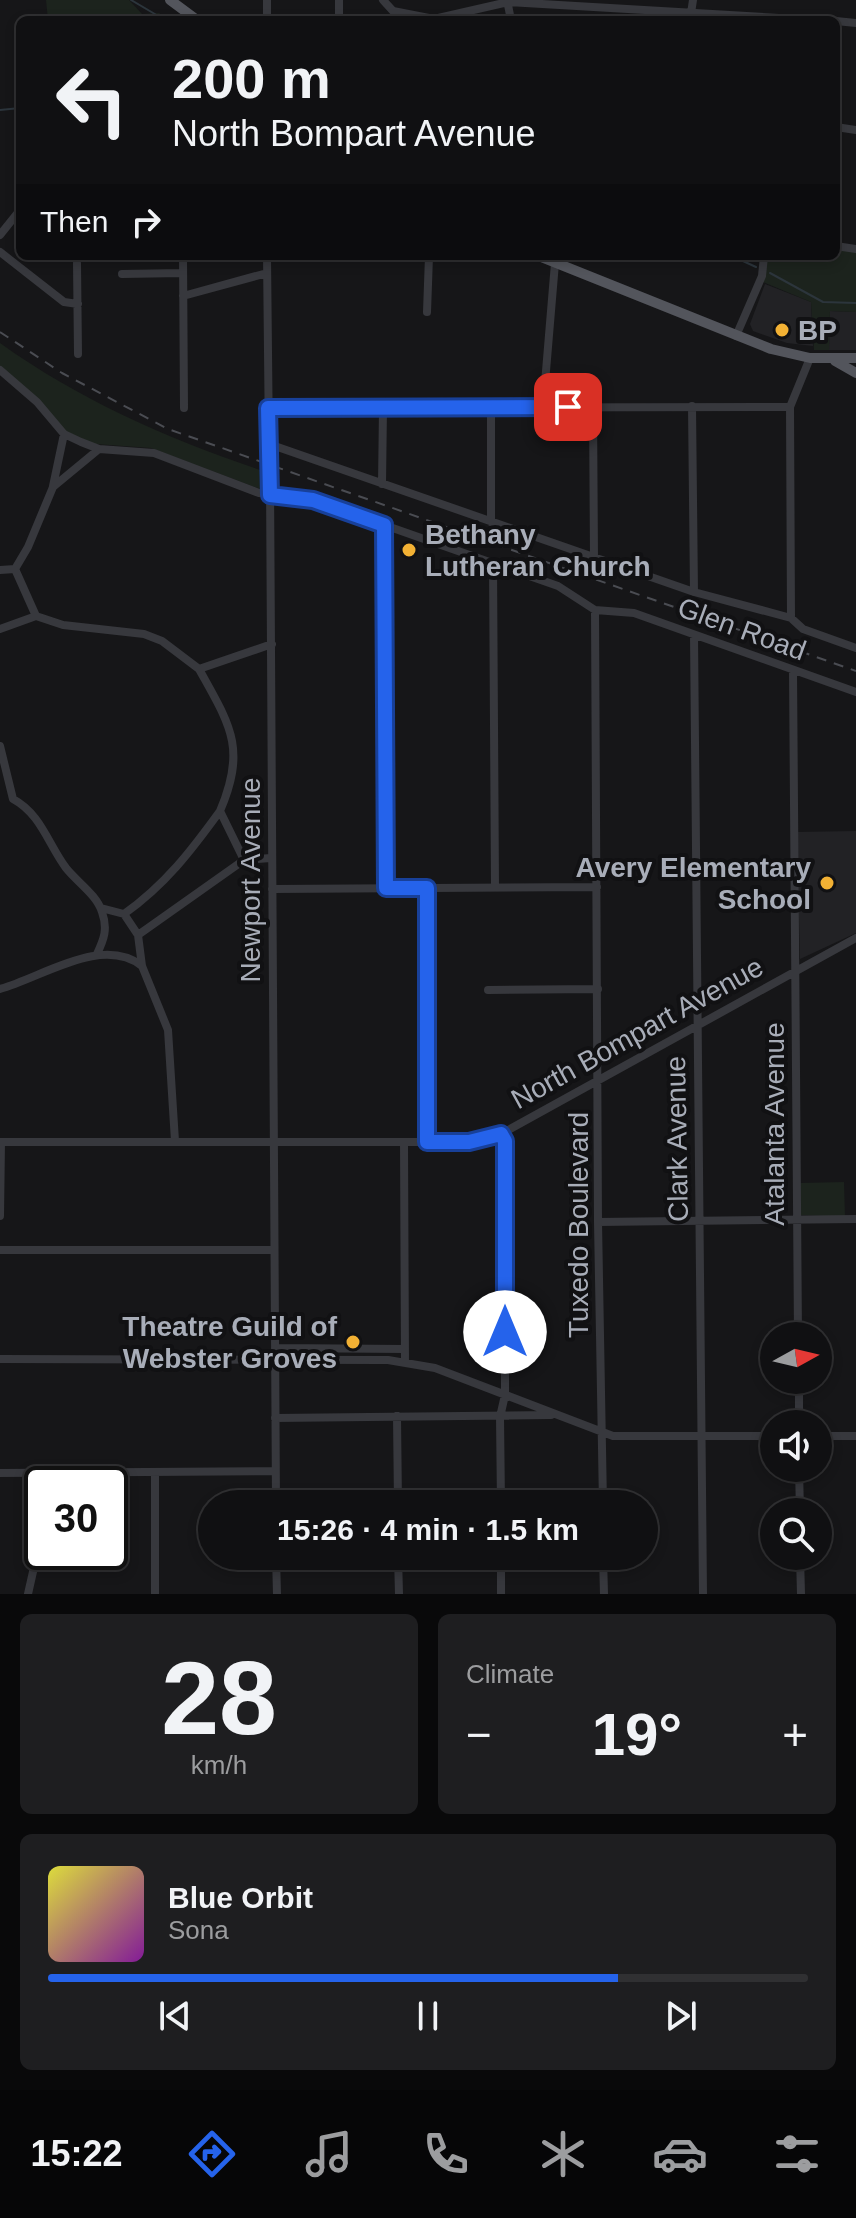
<!DOCTYPE html>
<meta charset="utf-8">
<style>
body{margin:0;font-family:Helvetica,sans-serif;background:#1e1e20;color:#f1f3f6;height:100vh;display:flex;flex-direction:column;font-size:30px;white-space:nowrap}
*{box-sizing:border-box;margin:0}
p{font-size:26px;color:#9c9d9f}
.icon{flex:none;width:44px;height:44px;fill:none;stroke:currentColor;stroke-width:2;stroke-linecap:round;stroke-linejoin:round}
.map{position:relative;height:1594px;overflow:hidden}
.details{display:flex;flex-direction:column;gap:20px;padding:20px;background:#09090a;flex:1}
.details>*{flex:none}
.guide{position:absolute;left:16px;top:16px;width:824px;height:244px;border-radius:12px;box-shadow:0 4px 12px #0003,0 0 0 2px #303032;background:#101012;color:#f1f3f6;overflow:hidden}
.needle{width:52px;rotate:82deg}
.buttons{position:absolute;left:760px;top:1322px;display:grid;gap:16px}
.buttons a{display:grid;place-items:center;width:72px;height:72px;border-radius:50%;background:#101012;box-shadow:0 4px 12px #0003,0 0 0 2px #303032;font-size:40px}
.speed{position:absolute;left:24px;top:1466px;display:flex;gap:16px;font-size:40px;font-weight:700;text-align:center}
.speed>*{display:grid;place-content:center;width:104px;height:104px;border-radius:50%;background:#101012;box-shadow:0 4px 12px #0003,0 0 0 2px #303032;line-height:1}
.speed .limit{border:4px solid #111;border-radius:12px;background:#fff;color:#111}
.pin{position:absolute;display:grid;place-items:center;width:68px;height:68px;color:#fff;margin:-34px;border-radius:16px;box-shadow:0 4px 12px #0006}
.me{position:absolute;width:88px;margin:-44px;rotate:0deg;stroke-linejoin:round;filter:drop-shadow(0 0 6px #0008)}
.turn{display:flex;align-items:center;gap:28px;height:168px;padding:0 24px;font-size:36px}
.turn .icon{width:104px;height:104px;stroke-width:2.5}
.turn b{display:block;font-size:56px;line-height:68px}
.then{display:flex;align-items:center;height:76px;padding:0 24px;background:#0003;gap:16px;font-size:30px}
.big{font-size:60px;font-weight:700;line-height:1.1}
.details .tile{flex:1;display:flex;flex-direction:column;justify-content:center;gap:12px;min-width:0;padding:0 28px;border-radius:12px;background:#1e1e20}
.details .dial{align-items:center;gap:0}
.dial b{font-size:104px;line-height:1}
.song{display:flex;align-items:center;gap:24px}
.cover{width:96px;height:96px;border-radius:12px;background:linear-gradient(135deg,hsl(60 70% 55%),hsl(290 70% 35%))}
.played{height:8px;border-radius:4px;background:linear-gradient(90deg,#2563eb 75%,#303032 75%)}
.keys{display:flex;justify-content:space-around;direction:ltr}
.heat{display:flex;justify-content:space-between;align-items:center;font-size:44px;direction:ltr}
.details .tiles{flex:1;display:grid;gap:20px;grid-template-columns:1fr 1fr}
.tile:last-child{grid-column:span 2}
.trip{position:absolute;left:198px;top:1490px;width:460px;height:80px;border-radius:40px;background:#101012;box-shadow:0 4px 12px #0003,0 0 0 2px #303032;font-weight:700;line-height:80px;text-align:center}
.dock{display:flex;height:128px;justify-content:space-around;align-items:center;background:#060607;color:#9c9d9f}
.dock .icon{width:56px;height:56px}
.dock .current{color:#2563eb}
.dock b{font-size:36px;color:#f1f3f6}
.map>svg:first-child{display:block}
.built{fill:#222225}
.green{fill:#1c231d}
.lines{fill:none;stroke-linecap:round;stroke-linejoin:round}
.stream{stroke:#2c353c;stroke-width:2}
.minor{stroke:#37383d;stroke-width:8}
.major{stroke:#53555c;stroke-width:10}
.rail{stroke:#4a4c52;stroke-width:2;stroke-dasharray:10 8;stroke-linecap:butt}
.minor-bridge{stroke:#37383d;stroke-width:8}
.route-casing{stroke:#184099;stroke-width:20}
.route{stroke:#2563eb;stroke-width:14}
.poi-dot{fill:#f2b134;stroke:#111113;stroke-width:3}
.labels{text-anchor:middle;dominant-baseline:central;stroke-width:8;stroke-linejoin:round;paint-order:stroke}
.poi-label{font-size:28px;font-weight:bold;fill:#a8adb8;stroke:#111113;text-anchor:start}
.street-label{font-size:28px;fill:#a8adb8;stroke:#111113}
</style>
<div class="map">
<svg width="856" height="1594" viewBox="0 0 856 1594">
<rect width="100%" height="100%" fill="#161618"/>
<!-- built -->
<path class="built" d="M765 284 811 302 813 346 787 343 753 331 750 324Z
M830 311 856 312V350H829Z
M856 831V933L800 959 797 832Z"/>
<!-- green -->
<path class="green" d="M46 0H129L142 14 159 13 168 20H48Z
M836 249 856 252V312L830 311 829 350H814L811 302 763 282 768 256H836Z
M0 343C81 401 169 439 263 471V490L151 448 95 444 68 433 0 366Z
M844 1182 845 1217 801 1215 800 1183Z"/>
<g class="lines">
<!-- stream -->
<path class="stream" d="M131 0 165 20
M0 110 20 108
M732 256 756 267
M770 273 823 302 856 303"/>
<!-- minor -->
<path class="minor" d="M267 0V20
M383 0 393 11 434 19 508 2 813 20
M507 0 511 20
M339 20V0
M690 20 693 0
M836 21 856 23
M836 127 856 130
M0 235 20 210
M836 246 856 249
M0 252 64 302 78 304
M183 256 184 408
M267 256 269 447
M77 263 78 354
M122 274 182 273
M183 296 267 273
M427 312 429 256
M736 336 762 276 764 256
M0 370 37 402 64 434 81 442 99 449 154 453 259 493 313 500 558 586 595 610 634 613 856 692
M491 405V522
M692 406 694 592
M543 407 555 263
M593 407 594 557
M268 408 790 407
M269 444 694 592 791 618 803 629 856 648
M270 480 276 1504
M382 484 383 408
M53 486 64 434
M384 525 386 888
M493 562 495 887
M0 570 15 569
M595 610 598 1222 603 1504
M36 616 15 569 28 547 53 487 99 449
M791 618 790 407 810 358
M0 629 36 616 63 625 144 634 162 641 199 669 272 644
M694 635 703 1594
M199 669C230 725 247 748 220 811L244 860 271 858
M793 671 798 1336
M0 746 13 799C41 814 48 844 66 868 77 882 97 895 102 912 108 929 104 939 97 954
M427 888V1142
M272 889 597 887
M101 908 124 914
M124 914C165 885 191 851 220 811
M124 914 138 935
M0 989C43 977 102 935 142 966
M488 990 598 989
M175 1141 168 1030 142 966 138 935 244 860
M0 1142H469L501 1134 856 938
M404 1143 405 1362
M0 1216 1 1142
M598 1222 856 1219
M0 1250H274
M275 1348 405 1349
M0 1359 388 1360 435 1368 613 1436H774
M799 1380V1424
M397 1416 398 1504
M275 1418 551 1415
M818 1436H856
M799 1468 800 1512
M155 1472V1594
M0 1473 275 1471
M501 1504 500 1417 505 1395V1141L501 1134
M276 1556 277 1594
M398 1556 399 1594
M501 1556V1594
M603 1556 604 1594
M800 1556 801 1594
M28 1594 39 1545 42 1486"/>
<!-- major -->
<path class="major" d="M170 0 197 20
M539 256 771 349 810 358H856
M835 361 856 373"/>
<!-- rail -->
<path class="rail" d="M0 332 62 373 168 429 856 671"/>
<!-- minor-bridge -->
<path class="minor-bridge" d="M270 451V480"/>
</g>
<g class="lines">
<defs>
<path id="route" d="M505 1332V1141L501 1134 469 1142H427V888H386L384 525 313 500 270 495 268 408 568 407"/>
</defs>
<!-- route casing -->
<use href="#route" class="route-casing"/>
<!-- route -->
<use href="#route" class="route"/>
</g>
<!-- markers -->
<g class="poi-dot">
<circle cx="782" cy="330" r="8"/>
<circle cx="409" cy="550" r="8"/>
<circle cx="827" cy="883" r="8"/>
<circle cx="353" cy="1342" r="8"/>
</g>
<g class="labels">
<!-- poi labels -->
<g class="poi-label">
<text x="798" y="330">BP</text>
<text x="425" y="534">Bethany<tspan x="425" dy="32">Lutheran Church</tspan></text>
<text x="811" y="867" text-anchor="end">Avery Elementary<tspan x="811" dy="32">School</tspan></text>
<text x="337" y="1326" text-anchor="end">Theatre Guild of<tspan x="337" dy="32">Webster Groves</tspan></text>
</g>
<!-- street labels -->
<g class="street-label">
<text transform="translate(742 629) rotate(20)">Glen Road</text>
<text transform="translate(250 880) rotate(-90)">Newport Avenue</text>
<text transform="translate(637 1033) rotate(-29)">North Bompart Avenue</text>
<text transform="translate(774 1124) rotate(-90)">Atalanta Avenue</text>
<text transform="translate(677 1139) rotate(-91)">Clark Avenue</text>
<text transform="translate(578 1225) rotate(-90)">Tuxedo Boulevard</text>
</g>
</g>
</svg>
<div class="buttons">
<a><svg class="needle" viewBox="-14 -14 28 28"><path d="M0-13l5 13h-10z" fill="#e53935"/><path d="M0 13l5-13h-10z" fill="#9c9d9f"/></svg></a>
<a><svg class="icon" aria-label="sound" viewBox="0 0 24 24"><path d="M4 9h4l5-4v14l-5-4H4zM17 9q2 3 0 6"/></svg></a>
<a><svg class="icon" aria-label="search" viewBox="0 0 24 24"><circle cx="10" cy="10" r="6"/><path d="M15 15l6 6"/></svg></a>
</div>
<div class="speed"><div class="limit">30</div></div>
<div class="pin" style="left:568px;top:407px;background:#d93025"><svg class="icon" aria-label="arrive" viewBox="0 0 24 24"><path d="M6 21V4h12l-3 4 3 4H6"/></svg></div>
<svg class="me" style="left:505px;top:1332px" viewBox="-20 -20 40 40"><circle r="19" fill="#fff"/><path d="M0-13L10 11 0 6-10 11z" fill="#2563eb"/></svg>
<div class="trip">15:26 · 4 min · 1.5 km</div>
<div class="guide">
<div class="turn"><svg class="icon" aria-label="left" viewBox="0 0 24 24"><path d="M17 20v-9H6M10 6l-5 5 5 5"/></svg><div><b>200 m</b>North Bompart Avenue</div></div>
<div class="then">Then<svg class="icon" aria-label="right" viewBox="0 0 24 24"><path d="M7 20v-9h11M14 6l5 5-5 5"/></svg></div>
</div>
</div>
<section class="details">
<div class="tiles">
<div class="tile dial"><b>28</b><p>km/h</p></div>
<div class="tile"><p>Climate</p>
<div class="heat"><a>−</a><b class="big">19°</b><a>+</a></div>
</div>
<div class="tile">
<div class="song"><i class="cover"></i><div><b>Blue Orbit</b><p>Sona</p></div></div>
<div class="played"></div>
<div class="keys"><svg class="icon" aria-label="previous" viewBox="0 0 24 24"><path d="M18 5L8 12l10 7zM5 5v14"/></svg><svg class="icon" aria-label="pause" viewBox="0 0 24 24"><path d="M8 5v14M16 5v14"/></svg><svg class="icon" aria-label="next" viewBox="0 0 24 24"><path d="M6 5l10 7-10 7zM19 5v14"/></svg></div>
</div>
</div>
</section>
<nav class="dock">
<b>15:22</b>
<svg class="icon current" aria-label="directions" viewBox="0 0 24 24"><path d="M12 3l9 9-9 9-9-9zM9 14v-3h6M13 9l2 2-2 2"/></svg>
<svg class="icon" aria-label="music" viewBox="0 0 24 24"><path d="M9 18V5l10-2v13"/><circle cx="6" cy="18" r="3"/><circle cx="16" cy="16" r="3"/></svg>
<svg class="icon" aria-label="phone" viewBox="0 0 24 24"><path d="M5 4h4l2 5-3 2q2 4 5 5l2-3 5 2v4C11 20 4 13 5 4z"/></svg>
<svg class="icon" aria-label="climate" viewBox="0 0 24 24"><path d="M12 3v18M4 7l16 10M4 17L20 7"/></svg>
<svg class="icon" aria-label="car" viewBox="0 0 24 24"><path d="M5 17H2v-5l4-1 3-4h7l3 4 3 1v5h-3M9 17h6M6 11h13"/><circle cx="7" cy="17" r="2"/><circle cx="17" cy="17" r="2"/></svg>
<svg class="icon" aria-label="filters" viewBox="0 0 24 24"><path d="M4 7h16M4 17h16"/><circle cx="9" cy="7" r="2"/><circle cx="15" cy="17" r="2"/></svg>
</nav>
